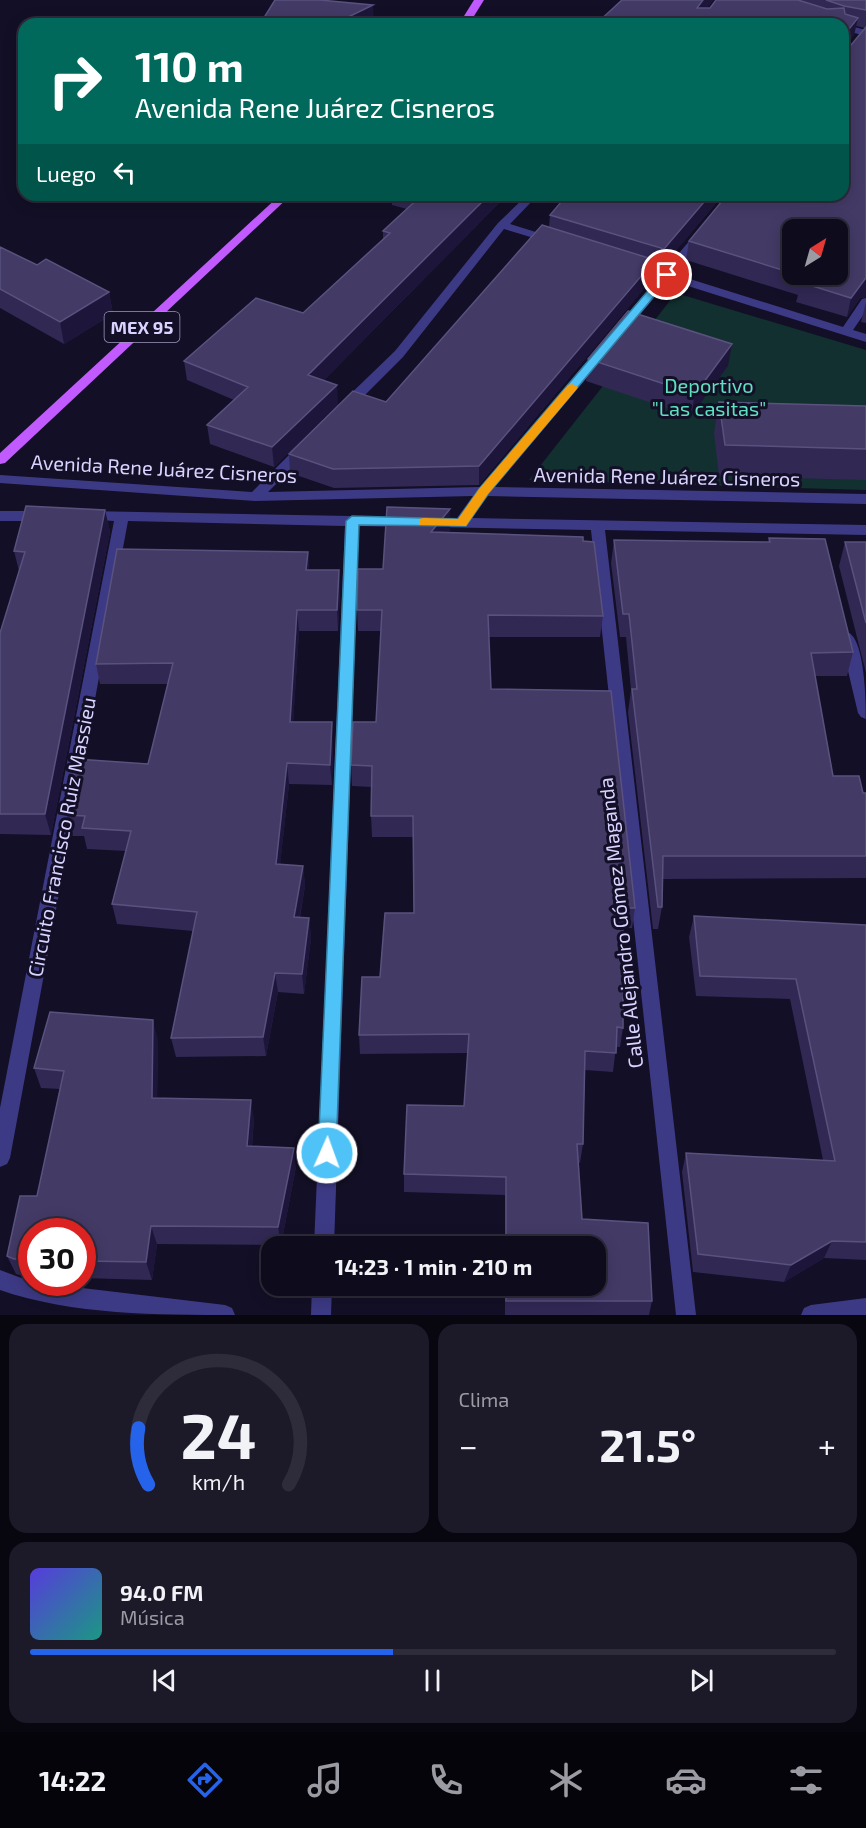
<!DOCTYPE html>
<html lang="es">
<meta charset="utf-8">
<style>
body{margin:0;font-family:"Exo 2",sans-serif;background:#1c1929;color:#f1f3f6;height:100vh;display:flex;flex-direction:column;font-size:22px;white-space:nowrap}
*{box-sizing:border-box;margin:0}
p{font-size:20px;color:#9b9ba3}
.icon{flex:none;width:33px;height:33px;fill:none;stroke:currentColor;stroke-width:2;stroke-linecap:round;stroke-linejoin:round}
.map{position:relative;height:1315px;overflow:hidden}
.details{display:flex;flex-direction:column;gap:9px;padding:9px;background:#08060f;flex:1}
.details>*{flex:none}
.banner{position:absolute;left:18px;top:18px;width:831px;height:183px;border-radius:18px;box-shadow:0 3px 15px #0003,0 0 0 2px #2e2b3b;background:#00695c;color:#fff;overflow:hidden}
.needle{width:39px;rotate:37deg}
.buttons{position:absolute;left:782px;top:219px;display:grid;gap:12px}
.buttons a{display:grid;place-items:center;width:66px;height:66px;border-radius:12px;background:#0e0b1c;box-shadow:0 3px 15px #0003,0 0 0 2px #2e2b3b;font-size:30px}
.speed{position:absolute;left:18px;top:1218px;display:flex;gap:12px;font-size:30px;font-weight:700;text-align:center}
.speed>*{display:grid;place-content:center;width:78px;height:78px;border-radius:50%;background:#0e0b1c;box-shadow:0 3px 15px #0003,0 0 0 2px #2e2b3b;line-height:1}
.speed .limit{border:9px solid #d22;background:#fff;color:#111}
.pin{position:absolute;display:grid;place-items:center;width:51px;height:51px;color:#fff;margin:-26px;border:3px solid #fff;border-radius:50%;box-shadow:0 2px 6px #0007}
.me{position:absolute;width:66px;margin:-33px;rotate:2deg;stroke-linejoin:round;filter:drop-shadow(0 0 4px #0008)}
.turn{display:flex;align-items:center;gap:21px;height:126px;padding:0 18px;font-size:27px}
.turn .icon{width:78px;height:78px;stroke-width:2.5}
.turn b{display:block;font-size:42px;line-height:51px}
.then{display:flex;align-items:center;height:57px;padding:0 18px;background:#0003;gap:12px;font-size:22px}
.big{font-size:45px;font-weight:700;line-height:1.1}
.details .widget{flex:1;display:flex;flex-direction:column;justify-content:center;gap:9px;min-width:0;padding:0 21px;border-radius:18px;background:#1c1929}
.details .dial{align-items:center;gap:0}
.dial svg{height:156px;overflow:visible;fill:none;stroke:#2e2b3b;stroke-width:7;stroke-linecap:round;text-anchor:middle}
.dial text{fill:#f1f3f6;stroke:none}
.song{display:flex;align-items:center;gap:18px}
.cover{width:72px;height:72px;border-radius:9px;background:linear-gradient(135deg,hsl(250 70% 55%),hsl(170 70% 35%))}
.played{height:6px;border-radius:3px;background:linear-gradient(90deg,#2563eb 45%,#2e2b3b 45%)}
.keys{display:flex;justify-content:space-around;direction:ltr}
.heat{display:flex;justify-content:space-between;align-items:center;font-size:33px;direction:ltr}
.details .tiles{flex:1;display:grid;gap:9px;grid-template-columns:1fr 1fr}
.widget:last-child{grid-column:span 2}
.trip{position:absolute;left:261px;top:1236px;width:345px;height:60px;border-radius:18px;background:#0e0b1c;box-shadow:0 3px 15px #0003,0 0 0 2px #2e2b3b;font-weight:700;line-height:60px;text-align:center}
.menu{display:flex;height:96px;justify-content:space-around;align-items:center;background:#06040b;color:#9b9ba3}
.menu .icon{width:42px;height:42px}
.menu .current{color:#2563eb}
.menu b{font-size:27px;color:#f1f3f6}
.map>svg:first-child{display:block}
.green{fill:#12302f}
.lines{fill:none;stroke-linecap:round;stroke-linejoin:round}
.minor{fill:#3d3a85;fill-rule:evenodd}
.primary{fill:#c25bff;fill-rule:evenodd}
.wall{fill:#312854;fill-rule:evenodd}
.shaded-wall{fill:#1d163a}
.building{fill:#433a66;stroke:#5a527e;stroke-width:1.5}
.route{fill:#4fc3f7;stroke:#337fa1;stroke-width:1.5}
.slow{fill:#f59e0b}
.labels{text-anchor:middle;dominant-baseline:central;stroke-width:6;stroke-linejoin:round;paint-order:stroke}
.shield{fill:#130f26;stroke:#9e99be;stroke-width:1.5}
.shield-label{font-size:18px;font-weight:bold;fill:#d9d4ff}
.park-label{font-size:20px;fill:#5fe0c0;stroke:#130f26}
.street-label{font-size:20px;fill:#d9d4ff;stroke:#130f26}
</style>
<div class="map">
<svg width="866" height="1315" viewBox="0 0 866 1315">
<rect width="100%" height="100%" fill="#130f26"/>
<!-- green -->
<path class="green" d="M676 293 866 350V490L529 480Z"/>
<g class="lines">
<!-- minor -->
<path class="minor" d="M843 24 866 30V36L843 30Z
M527 195H538L510 224 555 238V242H547L504 229 403 357 349 411H339V405L395 351 498 223Z
M700 232 706 235 674 274 843 327 862 299 866 298V311L853 330 866 334V342L669 280 627 330H619V324L659 277 630 267V263L634 262 664 271 696 233Z
M600 350 606 354 604 357 495 487 866 494V504L488 496 472 518 866 525V535L605 530 696 1315H676L591 530 432 527 425 522 432 517 457 518 473 496 255 501 0 483V475L252 492 299 445 304 444 311 448 309 451 268 492 480 487 596 351Z
M0 511H42L49 516 42 521H0Z
M87 511 405 517 412 522 405 527 359 526 334 1246H314L345 526 128 521 10 1158 7 1164 0 1167V1108L114 521 82 519 80 516 82 513Z
M847 632C865 637 866 702 866 719L861 717 858 713 840 637Z
M0 1270 32 1282 225 1305 232 1308 235 1315C159 1315 72 1315 0 1290Z
M312 1286H332L331 1315H311Z
M866 1298V1315H801L804 1308 811 1305Z"/>
<!-- primary -->
<path class="primary" d="M474 0H484L469 24H459Z
M280 195H291L5 463 0 464V453Z"/>
</g>
<!-- wall -->
<path class="wall" d="M622 0H713L707 8H710L716 0H866V297L860 298 847 317 796 302 798 295 686 260 689 241 843 195ZM856 26 865 28 851 45 846 46 854 35ZM792 230 837 274H792Z
M392 195H507L324 380 338 404 274 467 210 444 207 425 234 400 187 380 184 361 303 313 383 240V231L407 209 392 205Z
M723 195 661 268 654 266 653 278 479 485 334 488 290 473 289 454 386 402 549 227 550 215Z
M0 247 37 265 109 292 113 314 64 344 0 308Z
M866 302V323L861 322Z
M588 359 728 366 691 416 586 381Z
M719 402 866 406V480L719 476 714 433Z
M450 509V530L448 533 583 541 603 616 600 637H489L491 689 635 908 632 928H623V1028L620 1047H616L613 1072 585 1070 583 1144 580 1163 578 1162 582 1219 652 1301 649 1315H505V1286H596V1246H505V1195L404 1192V1174L464 1106 468 1053 360 1054 359 1035 380 977 414 913 413 837H372L371 816 372 787 352 786 351 765 376 722 381 631H358L357 610 383 569Z
M105 510 110 532 51 835 0 834V633L19 571 14 551Z
M769 538 853 652 847 676H815L833 776 863 793H866V878L663 879 662 907 658 929H653L628 712 631 690 626 637H620L611 563 614 540 768 542Z
M845 542H866V673L839 566Z
M308 552 309 570H339L340 591 338 631H299L293 722 333 743 332 785 289 784 280 864 303 866 305 886 300 917 309 918 311 938 304 994 278 992 266 1056 176 1057 171 1038 193 931 117 924 112 904 126 851 87 849 84 836H72L67 815 148 764 168 684H100L96 664Z
M694 916 866 925V1260L824 1258 784 1282 693 1272 682 1172 686 1153 823 1160 790 999 696 996 689 937Z
M158 1040 157 1098 254 1119 252 1146 296 1167 281 1245 157 1244 152 1280 82 1278V1232H32V1276H23L16 1274 7 1256 37 1196 60 1089 41 1088 34 1068Z"/>
<!-- shaded-wall -->
<path class="shaded-wall" d="M703 0H713L696 24 697 8Z
M373 5 374 22 371 24H334Z
M858 18 854 35 843 49 845 34Z
M489 195H507L310 394 308 375Z
M710 195H723L661 268 664 249Z
M655 260 653 278 479 485V466Z
M866 278V297L860 298 847 317 851 298 865 279Z
M109 292 113 314 64 344 60 322Z
M732 344 728 366 691 416 695 394Z
M337 385 338 404 274 467 272 447Z
M450 509V530L431 554V532Z
M105 510 110 532 51 835 45 814Z
M308 552 309 572 306 570Z
M339 570 340 591 338 631 337 610Z
M297 610 299 631 292 742 290 722Z
M332 722 333 743 332 785 330 765Z
M287 763 289 784 278 884 276 864Z
M303 866 305 886 296 937 294 917Z
M309 918 311 938 304 994 302 974Z
M275 973 278 992 266 1056 263 1037Z
M153 1020 158 1040 157 1117 152 1098Z
M251 1100 254 1119 250 1165 247 1146Z
M294 1148 296 1167 281 1245 278 1227Z
M151 1226 157 1244 152 1280 146 1262Z
M832 1241 824 1258 784 1282 791 1265Z"/>
<!-- building -->
<path class="building" d="M275 0H320L373 5 334 24H260Z
M622 0H703L697 8H710L716 0H798L827 9 844 8 845 14 858 18 845 34V46L851 45 866 27V278L865 279 851 298 800 282 804 277 798 274H837V230H792V273L689 241 727 195H843V24H596Z
M826 0H866V10L844 6Z
M422 195H489L308 375 337 385 272 447 207 425 248 387 184 361 256 298 303 313 390 233 383 231Z
M567 195H710L664 249 550 215Z
M542 225 655 260 479 466 333 469 289 454 353 391 386 402Z
M0 247 37 265 46 259 109 292 60 322 0 289Z
M628 311 732 344 695 394 588 359Z
M719 402 866 406V449L725 445Z
M26 506 105 510 45 814H0V633L25 552 14 551Z
M387 507 450 509 431 532 583 537V541L594 542 603 616 488 615 491 689 611 691 635 908H623V1028L617 1027 616 1053 585 1051 583 1144H577L582 1219 648 1223 652 1301H506V1286H596V1246H506V1177L404 1174 407 1105 464 1106 469 1034 359 1035 362 977H380L385 913H414L413 816H371L372 766 351 765 353 722H376L382 610H357L358 569H383Z
M769 538 825 539 853 652 811 653 833 776H859L863 793H866V856H663L662 907H658L632 689H637L629 614H623L614 540 770 542Z
M845 542H866V623Z
M117 549 308 552 306 570H339L337 610H297L290 722H332L330 765 287 763 276 864 303 866 294 917 309 918 302 974 275 973 263 1037 171 1038 197 912 112 904 131 831 82 828 85 816 67 815 77 759 148 764 173 663 96 664Z
M694 916 866 925V1242L832 1241 791 1265 698 1254 686 1153 835 1161 796 979 700 976Z
M50 1012 153 1020 152 1098 251 1100 247 1146 294 1148 278 1227 151 1226 146 1262 82 1261V1232H32V1259H14L7 1256 20 1196H37L64 1071 34 1068Z"/>
<!-- route -->
<path class="route" d="M663 273 672 275 488 494 466 526 359 525 336 1153 334 1159 327 1161 321 1159 318 1153 346 521 352 516 458 519 479 489Z"/>
<!-- slow -->
<path class="slow" d="M572 384 578 387 576 390 488 494 466 526 419 525V519L424 518 458 519 479 489 568 385Z"/>
<g class="labels">
<!-- shield labels -->
<rect class="shield" x="104.5" y="312" width="75" height="30" rx="4.5"/>
<g class="shield-label">
<text x="142" y="327">MEX 95</text>
</g>
<!-- park labels -->
<g class="park-label">
<text x="709" y="385">Deportivo<tspan x="709" dy="23">"Las casitas"</tspan></text>
</g>
<!-- street labels -->
<g class="street-label">
<text transform="translate(164 468) rotate(3)">Avenida Rene Juárez Cisneros</text>
<text transform="translate(667 476) rotate(1)">Avenida Rene Juárez Cisneros</text>
<text transform="translate(61 837) rotate(-79)">Circuito Francisco Ruiz Massieu</text>
<text transform="translate(620 923) rotate(-96)">Calle Alejandro Gómez Maganda</text>
</g>
</g>
</svg>
<div class="buttons">
<a><svg class="needle" viewBox="-14 -14 28 28"><path d="M0-13l5 13h-10z" fill="#e53935"/><path d="M0 13l5-13h-10z" fill="#9b9ba3"/></svg></a>
</div>
<div class="speed"><div class="limit">30</div></div>
<div class="pin" style="left:667px;top:275px;background:#d93025"><svg class="icon" aria-label="arrive" viewBox="0 0 24 24"><path d="M6 21V4h12l-3 4 3 4H6"/></svg></div>
<svg class="me" style="left:327px;top:1153px" viewBox="-20 -20 40 40"><circle r="17" fill="#4fc3f7" stroke="#fff" stroke-width="3"/><path d="M0-11L8 9 0 5-8 9z" fill="#fff"/></svg>
<div class="trip">14:23 · 1 min · 210 m</div>
<div class="banner">
<div class="turn"><svg class="icon" aria-label="right" viewBox="0 0 24 24"><path d="M7 20v-9h11M14 6l5 5-5 5"/></svg><div><b>110 m</b>Avenida Rene Juárez Cisneros</div></div>
<div class="then">Luego<svg class="icon" aria-label="left" viewBox="0 0 24 24"><path d="M17 20v-9H6M10 6l-5 5 5 5"/></svg></div>
</div>
</div>
<section class="details">
<div class="tiles">
<div class="widget dial"><svg viewBox="0 0 100 80">
<path d="M14 69A42 42 0 1 1 86 69"/>
<path d="M14 69A42 42 0 0 1 9 40" stroke="#2563eb"/>
<text x="50" y="56" font-size="32" font-weight="700">24</text>
<text x="50" y="72" font-size="11">km/h</text>
</svg></div>
<div class="widget"><p>Clima</p>
<div class="heat"><a>−</a><b class="big">21.5°</b><a>+</a></div>
</div>
<div class="widget">
<div class="song"><i class="cover"></i><div><b>94.0 FM</b><p>Música</p></div></div>
<div class="played"></div>
<div class="keys"><svg class="icon" aria-label="previous" viewBox="0 0 24 24"><path d="M18 5L8 12l10 7zM5 5v14"/></svg><svg class="icon" aria-label="pause" viewBox="0 0 24 24"><path d="M8 5v14M16 5v14"/></svg><svg class="icon" aria-label="next" viewBox="0 0 24 24"><path d="M6 5l10 7-10 7zM19 5v14"/></svg></div>
</div>
</div>
</section>
<nav class="menu">
<b>14:22</b>
<svg class="icon current" aria-label="directions" viewBox="0 0 24 24"><path d="M12 3l9 9-9 9-9-9zM9 14v-3h6M13 9l2 2-2 2"/></svg>
<svg class="icon" aria-label="music" viewBox="0 0 24 24"><path d="M9 18V5l10-2v13"/><circle cx="6" cy="18" r="3"/><circle cx="16" cy="16" r="3"/></svg>
<svg class="icon" aria-label="phone" viewBox="0 0 24 24"><path d="M5 4h4l2 5-3 2q2 4 5 5l2-3 5 2v4C11 20 4 13 5 4z"/></svg>
<svg class="icon" aria-label="climate" viewBox="0 0 24 24"><path d="M12 3v18M4 7l16 10M4 17L20 7"/></svg>
<svg class="icon" aria-label="car" viewBox="0 0 24 24"><path d="M5 17H2v-5l4-1 3-4h7l3 4 3 1v5h-3M9 17h6M6 11h13"/><circle cx="7" cy="17" r="2"/><circle cx="17" cy="17" r="2"/></svg>
<svg class="icon" aria-label="filters" viewBox="0 0 24 24"><path d="M4 7h16M4 17h16"/><circle cx="9" cy="7" r="2"/><circle cx="15" cy="17" r="2"/></svg>
</nav>
